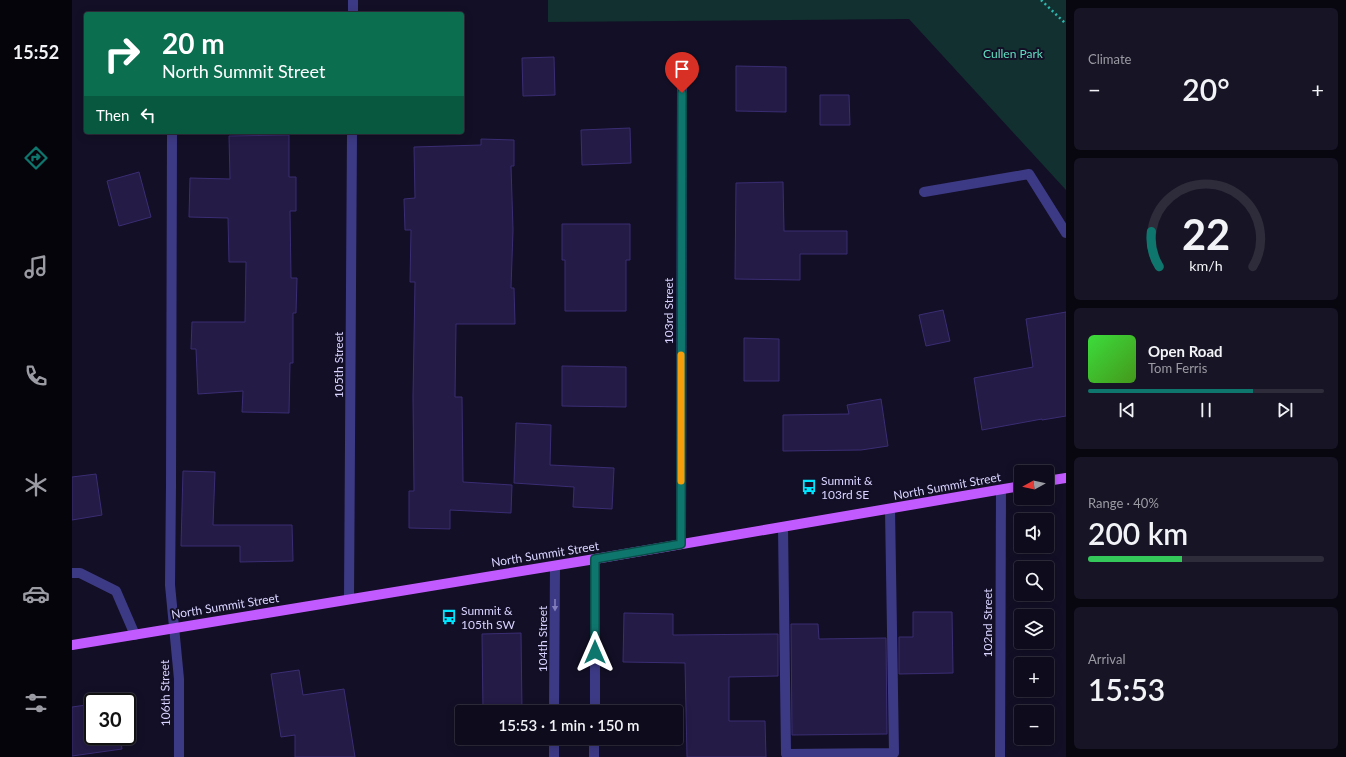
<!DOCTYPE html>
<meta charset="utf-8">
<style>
body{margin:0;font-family:Lato,sans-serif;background:#171425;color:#f1f3f6;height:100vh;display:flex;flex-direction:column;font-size:15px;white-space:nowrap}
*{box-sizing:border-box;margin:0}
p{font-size:13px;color:#9b9ba3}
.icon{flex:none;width:22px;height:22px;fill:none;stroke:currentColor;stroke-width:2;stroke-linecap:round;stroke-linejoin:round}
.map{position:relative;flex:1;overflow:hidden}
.side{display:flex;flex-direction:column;gap:8px;padding:8px;background:#08060f;width:280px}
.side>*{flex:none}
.top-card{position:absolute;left:12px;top:12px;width:380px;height:122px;border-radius:4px;box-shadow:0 2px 10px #0003,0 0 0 1px #2e2b3b;background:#0b6e4f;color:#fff;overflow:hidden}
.needle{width:26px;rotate:262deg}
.tools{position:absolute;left:942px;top:465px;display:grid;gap:8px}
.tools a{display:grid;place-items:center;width:40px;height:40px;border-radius:4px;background:#0e0b1c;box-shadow:0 2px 10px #0003,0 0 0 1px #2e2b3b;font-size:20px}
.speed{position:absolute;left:12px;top:693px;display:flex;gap:8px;font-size:20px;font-weight:700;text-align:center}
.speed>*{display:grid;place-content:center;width:52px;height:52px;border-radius:50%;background:#0e0b1c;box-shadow:0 2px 10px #0003,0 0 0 1px #2e2b3b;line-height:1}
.speed .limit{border:2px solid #111;border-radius:6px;background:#fff;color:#111}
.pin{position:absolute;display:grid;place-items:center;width:34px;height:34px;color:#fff;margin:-41px -17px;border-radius:50% 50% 50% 0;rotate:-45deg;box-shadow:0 0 4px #0007}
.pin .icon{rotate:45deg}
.me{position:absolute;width:44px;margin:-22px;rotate:0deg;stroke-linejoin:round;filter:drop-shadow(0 0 3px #0008)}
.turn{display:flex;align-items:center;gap:14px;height:84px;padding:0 12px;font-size:18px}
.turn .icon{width:52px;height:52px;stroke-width:2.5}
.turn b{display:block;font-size:28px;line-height:34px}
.then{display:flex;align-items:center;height:38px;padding:0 12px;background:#0003;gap:8px;font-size:15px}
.big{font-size:30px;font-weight:600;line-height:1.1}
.side .tile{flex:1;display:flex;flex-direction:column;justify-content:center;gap:6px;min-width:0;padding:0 14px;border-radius:6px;background:#171425}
.side .dial{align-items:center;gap:0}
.dial svg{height:104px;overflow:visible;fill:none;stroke:#2e2b3b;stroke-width:7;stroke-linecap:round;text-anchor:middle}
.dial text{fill:#f1f3f6;stroke:none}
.song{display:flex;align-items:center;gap:12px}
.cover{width:48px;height:48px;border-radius:6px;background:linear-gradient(135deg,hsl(120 70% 55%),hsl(100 70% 35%))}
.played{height:4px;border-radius:2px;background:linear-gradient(90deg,#0f766e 70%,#2e2b3b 70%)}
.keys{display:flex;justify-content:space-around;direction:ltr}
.heat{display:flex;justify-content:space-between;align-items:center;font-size:22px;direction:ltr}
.charge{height:6px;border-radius:3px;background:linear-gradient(90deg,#34c759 40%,#2e2b3b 0)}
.trip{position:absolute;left:383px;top:705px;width:228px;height:40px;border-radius:4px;background:#0e0b1c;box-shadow:0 2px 10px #0003,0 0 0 1px #2e2b3b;font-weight:600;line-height:40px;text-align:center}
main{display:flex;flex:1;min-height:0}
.tabs{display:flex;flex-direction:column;width:72px;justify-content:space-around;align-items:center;background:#06040b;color:#9b9ba3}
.tabs .icon{width:28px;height:28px}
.tabs .active{color:#0f766e}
.tabs b{font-size:18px;color:#f1f3f6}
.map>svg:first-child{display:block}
.green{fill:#12302f}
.building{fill:#241b47;stroke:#3b2d73}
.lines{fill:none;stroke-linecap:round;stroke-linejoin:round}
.path{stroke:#2fb8b0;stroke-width:2.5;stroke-dasharray:2 3;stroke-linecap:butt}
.minor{stroke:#3d3a85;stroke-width:10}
.major{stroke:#c25bff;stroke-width:10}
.oneway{fill:#837fbc}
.route-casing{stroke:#0a4d48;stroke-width:10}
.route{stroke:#0f766e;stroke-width:7}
.slow{stroke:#f59e0b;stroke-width:7}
.labels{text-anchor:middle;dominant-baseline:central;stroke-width:4;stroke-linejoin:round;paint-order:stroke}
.park-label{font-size:12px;fill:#5fe0c0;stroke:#130f26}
.street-label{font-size:12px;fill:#d9d4ff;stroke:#130f26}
.poi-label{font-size:12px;fill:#d9d4ff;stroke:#130f26;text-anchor:start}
</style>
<main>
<nav class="tabs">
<b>15:52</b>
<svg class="icon active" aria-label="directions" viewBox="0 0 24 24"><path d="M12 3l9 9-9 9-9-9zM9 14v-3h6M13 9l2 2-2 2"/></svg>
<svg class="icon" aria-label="music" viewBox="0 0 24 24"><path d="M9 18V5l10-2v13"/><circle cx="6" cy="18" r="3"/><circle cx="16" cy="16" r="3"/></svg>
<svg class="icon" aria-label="phone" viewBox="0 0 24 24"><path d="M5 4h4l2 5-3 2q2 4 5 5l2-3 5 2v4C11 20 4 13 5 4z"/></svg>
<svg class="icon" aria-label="climate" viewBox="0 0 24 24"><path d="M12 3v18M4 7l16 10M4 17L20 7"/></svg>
<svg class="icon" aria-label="car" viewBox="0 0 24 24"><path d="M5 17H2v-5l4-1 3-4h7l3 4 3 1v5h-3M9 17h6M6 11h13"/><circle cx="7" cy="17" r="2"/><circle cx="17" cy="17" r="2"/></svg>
<svg class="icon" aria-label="filters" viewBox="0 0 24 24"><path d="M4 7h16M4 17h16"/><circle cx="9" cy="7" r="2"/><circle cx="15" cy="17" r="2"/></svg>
</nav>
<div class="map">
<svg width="994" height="757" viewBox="0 0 994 757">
<rect width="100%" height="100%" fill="#130f26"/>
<!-- green -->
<path class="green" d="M476 0H994V190L837 19 476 22Z"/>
<!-- building -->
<path class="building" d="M482 57 483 95 451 96 450 58Z
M664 66 714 67V112L664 111Z
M748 95H777L778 125H748Z
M558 128 559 163 510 165 509 130Z
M217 135V177H224V211H218L219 278H225L224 313H221V363H218L217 413 170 412 171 391 126 394 124 349H119L120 322H173L174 262H157L156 218 117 217 118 178 158 179 157 136Z
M409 139 442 140V166H439L441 230 439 288H442L443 324H384L383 397H390L391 482 440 485 439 513 378 510V529L337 528V491H342L341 397 343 282H338L339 230H333L332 199 343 198 342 147 409 145Z
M67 172 79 217 47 226 35 181Z
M711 182 712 231H775V254H728V280L663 279 664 183Z
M490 224H558V260H554V311H493V260H490Z
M871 310 878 341 854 346 847 315Z
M994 312V416L970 420V419L910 430 902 378 961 367 954 319Z
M672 338 707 339V381H672Z
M490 366 554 367V407L490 406Z
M809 399 816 446 789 450 711 451V415L777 414 775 405Z
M444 423 479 425 478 465 542 468 540 509 501 507 502 487 442 483Z
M111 471 143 472 141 525H220L221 561 168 562V546H109Z
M24 474 30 515 0 520V477Z
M841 612H880L881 673 827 674V637H841Z
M552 613 601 614V635L706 634V676L657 677V721H693L694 757H615L613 663 551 662Z
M719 624H746L747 639 814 638 815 734 720 735Z
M449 633 450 712H411L410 634Z
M227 670 231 695 272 689 283 757H223V735L209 737 199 674Z
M21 704V736H48L50 749 0 756V707Z"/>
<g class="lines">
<!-- path -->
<path class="path" d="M969 0 994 24"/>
<!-- minor -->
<path class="minor" d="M281 14V0
M100 132 99 486 98 585 107 679V757
M852 192 957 174 994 233
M711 527 714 754 822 753 818 509
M609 544 610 77
M0 573H8L44 591 63 635
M277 599 280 132
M482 712 483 566
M523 712V559
M482 757V738
M522 757V738
M928 757 929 490"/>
<!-- major -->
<path class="major" d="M975 481 994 478
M0 645 523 559 949 486"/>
</g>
<!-- one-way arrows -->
<defs><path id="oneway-solid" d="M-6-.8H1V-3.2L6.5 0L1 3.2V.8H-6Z"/></defs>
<use class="oneway" href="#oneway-solid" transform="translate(483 605) rotate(90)"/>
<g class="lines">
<defs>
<path id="route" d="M523 652V559L609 544 610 93"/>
</defs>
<!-- route casing -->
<use href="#route" class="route-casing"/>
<!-- route -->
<use href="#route" class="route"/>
<!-- slow -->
<path class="slow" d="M609 481V355"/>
</g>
<!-- icons -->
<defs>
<symbol id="bus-bare" viewBox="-9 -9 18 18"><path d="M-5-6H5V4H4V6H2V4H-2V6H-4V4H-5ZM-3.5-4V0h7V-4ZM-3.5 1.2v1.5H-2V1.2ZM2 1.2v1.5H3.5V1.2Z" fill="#00e5ff" stroke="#130f26" stroke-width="2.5" paint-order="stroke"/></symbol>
</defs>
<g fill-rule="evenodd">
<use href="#bus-bare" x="726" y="476" width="22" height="22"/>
<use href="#bus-bare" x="366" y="606" width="22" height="22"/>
</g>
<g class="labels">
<!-- park labels -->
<g class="park-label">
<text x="941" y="53">Cullen Park</text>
</g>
<!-- street labels -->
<g class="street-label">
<text transform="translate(596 311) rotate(-90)">103rd Street</text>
<text transform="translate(266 365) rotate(-90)">105th Street</text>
<text transform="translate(875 486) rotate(-10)">North Summit Street</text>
<text transform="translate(473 554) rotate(-9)">North Summit Street</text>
<text transform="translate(153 606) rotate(-9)">North Summit Street</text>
<text transform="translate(915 623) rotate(-90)">102nd Street</text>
<text transform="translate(470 639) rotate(-90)">104th Street</text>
<text transform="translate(93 693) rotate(-91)">106th Street</text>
</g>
<!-- poi labels -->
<g class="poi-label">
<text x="749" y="480">Summit &amp;<tspan x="749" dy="14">103rd SE</tspan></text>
<text x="389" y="610">Summit &amp;<tspan x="389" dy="14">105th SW</tspan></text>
</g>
</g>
</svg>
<div class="tools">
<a><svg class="needle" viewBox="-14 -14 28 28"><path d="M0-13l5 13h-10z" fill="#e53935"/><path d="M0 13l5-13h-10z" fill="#9b9ba3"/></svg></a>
<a><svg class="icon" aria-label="sound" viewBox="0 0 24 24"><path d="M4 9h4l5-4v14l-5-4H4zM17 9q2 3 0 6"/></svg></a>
<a><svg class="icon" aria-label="search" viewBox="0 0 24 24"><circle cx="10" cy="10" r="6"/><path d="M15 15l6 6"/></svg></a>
<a><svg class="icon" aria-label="layers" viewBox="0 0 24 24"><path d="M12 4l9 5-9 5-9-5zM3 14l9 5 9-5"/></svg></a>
<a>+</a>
<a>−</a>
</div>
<div class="speed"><div class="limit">30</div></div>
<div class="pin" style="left:610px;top:93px;background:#d93025"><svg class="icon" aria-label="arrive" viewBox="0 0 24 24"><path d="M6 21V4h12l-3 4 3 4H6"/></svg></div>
<svg class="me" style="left:523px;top:652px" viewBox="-20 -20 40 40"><path d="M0-17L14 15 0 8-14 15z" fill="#0f766e" stroke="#fff" stroke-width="4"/></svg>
<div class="trip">15:53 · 1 min · 150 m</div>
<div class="top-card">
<div class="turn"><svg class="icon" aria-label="right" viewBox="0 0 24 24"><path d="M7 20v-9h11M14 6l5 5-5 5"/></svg><div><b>20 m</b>North Summit Street</div></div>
<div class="then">Then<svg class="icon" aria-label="left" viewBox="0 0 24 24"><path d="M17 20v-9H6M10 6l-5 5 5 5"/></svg></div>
</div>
</div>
<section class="side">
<div class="tile"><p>Climate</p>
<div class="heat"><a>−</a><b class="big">20°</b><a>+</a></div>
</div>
<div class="tile dial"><svg viewBox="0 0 100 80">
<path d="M14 69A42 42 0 1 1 86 69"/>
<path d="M14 69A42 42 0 0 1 8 42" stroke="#0f766e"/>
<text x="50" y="56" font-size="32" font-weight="700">22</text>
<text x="50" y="72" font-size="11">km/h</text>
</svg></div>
<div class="tile">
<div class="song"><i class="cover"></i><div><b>Open Road</b><p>Tom Ferris</p></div></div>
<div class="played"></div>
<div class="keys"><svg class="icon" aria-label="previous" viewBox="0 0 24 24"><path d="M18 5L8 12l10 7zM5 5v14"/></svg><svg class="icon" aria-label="pause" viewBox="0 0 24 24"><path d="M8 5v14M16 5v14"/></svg><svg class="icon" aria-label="next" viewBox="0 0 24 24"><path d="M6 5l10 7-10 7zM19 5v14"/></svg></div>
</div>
<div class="tile"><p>Range · 40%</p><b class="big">200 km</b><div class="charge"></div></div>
<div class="tile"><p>Arrival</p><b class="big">15:53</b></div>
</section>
</main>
